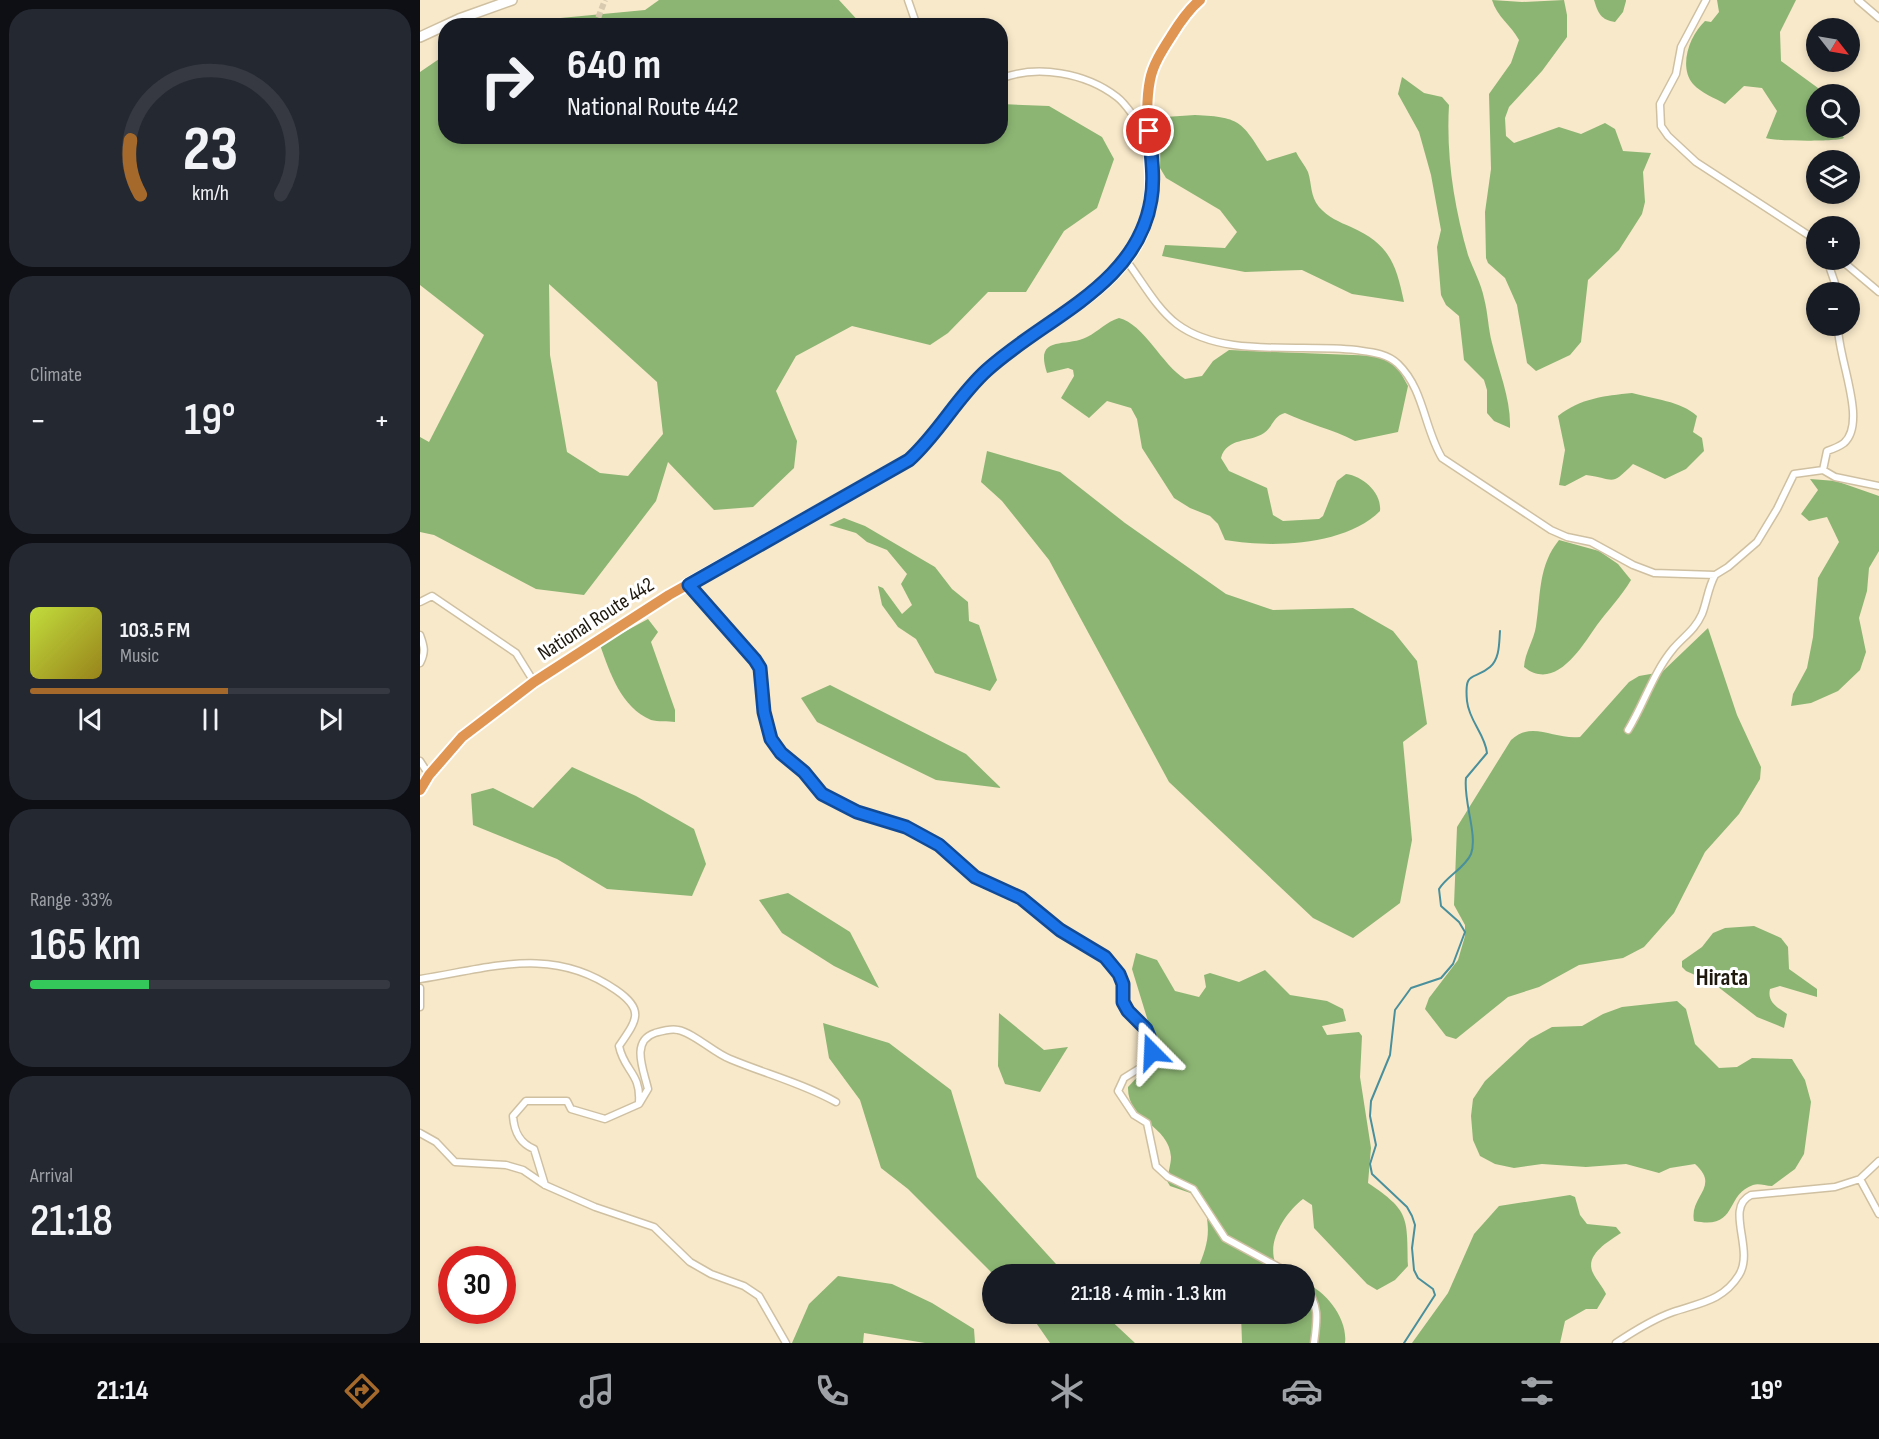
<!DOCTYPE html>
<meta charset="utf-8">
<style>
body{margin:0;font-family:"Sofia Sans Condensed",sans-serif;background:#242831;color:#f1f3f6;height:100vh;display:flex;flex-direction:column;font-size:22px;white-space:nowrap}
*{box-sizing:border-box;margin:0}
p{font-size:20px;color:#9ea1a6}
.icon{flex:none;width:33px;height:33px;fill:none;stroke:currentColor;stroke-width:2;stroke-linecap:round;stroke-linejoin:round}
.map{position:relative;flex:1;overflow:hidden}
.panel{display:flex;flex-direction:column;gap:9px;padding:9px;background:#0d0f14;width:420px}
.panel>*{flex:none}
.banner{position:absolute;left:18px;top:18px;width:570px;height:126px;border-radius:24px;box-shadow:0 3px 9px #0003;background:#171b24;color:#f1f3f6;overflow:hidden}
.needle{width:39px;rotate:121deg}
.tools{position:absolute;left:1386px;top:18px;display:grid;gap:12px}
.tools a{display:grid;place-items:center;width:54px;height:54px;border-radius:50%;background:#171b24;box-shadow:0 3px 9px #0003;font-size:30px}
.speed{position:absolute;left:18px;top:1246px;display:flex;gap:12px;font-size:30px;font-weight:700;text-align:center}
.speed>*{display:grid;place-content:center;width:78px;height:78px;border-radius:50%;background:#171b24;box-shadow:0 3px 9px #0003;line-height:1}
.speed .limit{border:9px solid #d22;background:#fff;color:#111}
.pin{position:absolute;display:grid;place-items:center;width:51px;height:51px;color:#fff;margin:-26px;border:3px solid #fff;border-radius:50%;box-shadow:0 2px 6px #0007}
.me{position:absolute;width:66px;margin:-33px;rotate:339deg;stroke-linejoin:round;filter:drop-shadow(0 0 4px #0008)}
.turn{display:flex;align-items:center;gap:21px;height:126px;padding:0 30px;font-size:27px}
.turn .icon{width:78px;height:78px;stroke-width:2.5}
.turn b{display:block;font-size:42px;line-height:51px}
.big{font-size:45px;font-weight:600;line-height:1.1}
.panel .tile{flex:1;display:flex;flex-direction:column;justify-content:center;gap:9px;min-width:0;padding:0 21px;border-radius:24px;background:#242831}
.panel .dial{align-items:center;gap:0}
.dial svg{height:156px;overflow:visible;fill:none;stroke:#363941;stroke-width:7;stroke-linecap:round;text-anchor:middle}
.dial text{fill:#f1f3f6;stroke:none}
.song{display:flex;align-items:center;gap:18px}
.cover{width:72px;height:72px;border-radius:9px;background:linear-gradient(135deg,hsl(70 70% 55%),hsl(50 70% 35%))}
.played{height:6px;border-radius:3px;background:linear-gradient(90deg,#a56a2b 55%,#363941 55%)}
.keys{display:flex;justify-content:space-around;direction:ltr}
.heat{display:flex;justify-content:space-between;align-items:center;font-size:33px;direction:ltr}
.charge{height:9px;border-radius:4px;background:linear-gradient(90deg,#34c759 33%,#363941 0)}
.trip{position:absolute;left:562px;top:1264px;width:333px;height:60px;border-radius:30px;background:#171b24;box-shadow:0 3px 9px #0003;font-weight:600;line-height:60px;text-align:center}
.tab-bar{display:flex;height:96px;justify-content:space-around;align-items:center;background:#090b0e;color:#9ea1a6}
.tab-bar .icon{width:42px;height:42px}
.tab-bar .on{color:#a56a2b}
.tab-bar b{font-size:27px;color:#f1f3f6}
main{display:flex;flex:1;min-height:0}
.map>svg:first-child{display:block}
.forest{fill:#8cb573;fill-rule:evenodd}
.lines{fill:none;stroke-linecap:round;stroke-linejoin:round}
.stream{stroke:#49909c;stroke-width:2}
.minor-tunnel{stroke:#d7caae;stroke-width:6;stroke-dasharray:6 3;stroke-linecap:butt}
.minor-casing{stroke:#cfc0a2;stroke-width:9}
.secondary-casing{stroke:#cfc0a2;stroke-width:12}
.trunk-casing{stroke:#fff;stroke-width:14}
.minor{stroke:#fff;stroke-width:6}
.secondary{stroke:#fff;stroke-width:9}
.trunk{stroke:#e09652;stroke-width:10}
.route-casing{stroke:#114b97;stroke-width:15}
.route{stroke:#1a73e8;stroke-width:10}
.labels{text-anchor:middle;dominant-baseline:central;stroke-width:6;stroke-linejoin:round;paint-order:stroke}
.street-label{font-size:21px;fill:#1e180d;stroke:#fff}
.quarter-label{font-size:24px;font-weight:bold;fill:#1e180d;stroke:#fff}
</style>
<main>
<section class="panel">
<div class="tile dial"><svg viewBox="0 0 100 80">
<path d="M14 69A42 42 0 1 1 86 69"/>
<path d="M14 69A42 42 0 0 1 9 41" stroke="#a56a2b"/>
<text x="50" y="56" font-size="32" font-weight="700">23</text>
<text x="50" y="72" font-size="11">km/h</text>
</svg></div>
<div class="tile"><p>Climate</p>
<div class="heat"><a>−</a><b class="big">19°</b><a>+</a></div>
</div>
<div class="tile">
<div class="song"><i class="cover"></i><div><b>103.5 FM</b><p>Music</p></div></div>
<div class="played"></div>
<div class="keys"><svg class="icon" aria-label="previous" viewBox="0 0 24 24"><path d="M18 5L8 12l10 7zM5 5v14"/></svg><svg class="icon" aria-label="pause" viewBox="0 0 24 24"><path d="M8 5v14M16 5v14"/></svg><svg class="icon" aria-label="next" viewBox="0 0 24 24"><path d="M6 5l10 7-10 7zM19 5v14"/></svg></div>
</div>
<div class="tile"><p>Range · 33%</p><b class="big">165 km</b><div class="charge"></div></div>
<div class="tile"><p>Arrival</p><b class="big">21:18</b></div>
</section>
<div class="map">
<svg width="1459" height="1343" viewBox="0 0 1459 1343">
<rect width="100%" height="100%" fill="#f8e9ca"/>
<!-- forest -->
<path class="forest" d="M239 0H419L442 25 137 26 130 19 225 10Z
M1072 0 1102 2 1144 0 1147 15V37L1122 71 1089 107 1085 118 1086 136 1094 143 1139 127 1161 134 1185 123 1195 129 1203 151 1231 153 1223 172 1225 202 1222 214 1199 250 1168 280 1161 342 1150 355 1116 371 1107 363 1097 305 1085 278 1068 263 1066 258 1065 212 1071 169 1069 94 1091 63 1099 40C1091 25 1077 17 1072 0Z
M1174 0H1206V1L1203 12 1195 22C1181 20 1178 13 1174 0Z
M1297 0H1376L1360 32 1361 61 1398 88 1401 94H1396V128H1417L1424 138C1417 142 1351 141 1346 138L1357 111 1342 88 1324 86 1305 104C1295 98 1281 93 1273 84 1258 66 1270 35 1285 21L1291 22 1299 12Z
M19 59 25 61 26 136H193L203 143V137L580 136 581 104 629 106 682 137 694 159 677 208 644 231 606 292H568L528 333 510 345 432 326 376 356 356 391 377 441 374 468 333 507 294 510 248 462 236 501 164 595 116 589 14 535 0 532V437L9 442 64 335 0 285V72ZM129 284 237 382 243 434 208 476 180 473 147 452 130 355Z
M982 77 1004 93 1022 97 1029 105C1026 156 1034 206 1048 255 1053 269 1061 283 1064 298 1068 313 1068 328 1072 343 1079 372 1091 399 1090 428L1074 421 1067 413V390L1064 380 1044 360 1039 316 1026 305 1021 295 1017 247 1021 230 1011 175 999 132 978 94Z
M775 115C823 117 822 123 847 161L876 152C879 159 885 165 888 172 892 184 890 196 899 207 908 217 919 222 931 227 969 244 976 263 984 302L932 294 882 270 825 272 742 256 745 245 805 248 817 232 800 210 746 178 740 168 741 128 745 117Z
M699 318C724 324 742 365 765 379L782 376 793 361 809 350 959 356 978 368 988 386 978 432 935 441C912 429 888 424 865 413 853 416 853 427 844 433 829 443 807 437 801 458L809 471 847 488 853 515 863 521 899 519 903 516 917 481 926 474C943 476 962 493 960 511 925 546 851 548 805 540L798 524 790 516 770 508 754 498 722 448 717 419 711 408 687 401 669 418 641 398 654 376 653 370 648 368 627 373C614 334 646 348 667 337 679 331 686 322 699 318Z
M1212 393C1233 399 1261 401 1277 416L1273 432 1282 438 1284 451 1266 469 1245 479 1213 464C1190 487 1196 479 1166 475L1145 486 1139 485 1145 450 1138 416C1161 398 1184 396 1212 393Z
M567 451 640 472 705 523 806 594 853 610 933 608 973 631 997 661 1007 724 983 742 992 840 980 903 933 938 893 918 749 782 629 560 582 501 561 482Z
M1390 479 1416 481 1459 496V551L1449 568 1447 591 1439 618 1446 652 1440 670 1418 691 1391 703 1371 706 1373 694 1387 668 1393 637 1398 578 1419 542 1407 517 1389 521 1381 514 1398 490Z
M424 518 445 526 515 567 532 589 548 602 549 621 559 625 577 680 570 691 515 673 496 639 478 627 462 605 458 586 463 588 482 614 492 605 481 584 487 574 467 550 447 542 436 533 409 525Z
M1139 540 1179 551 1198 564 1211 580C1201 597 1188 610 1177 625 1161 648 1135 692 1104 667 1105 652 1114 640 1116 626 1121 594 1118 566 1139 540Z
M228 619 238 632 231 642 255 710V722C248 721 238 722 231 720 201 707 190 673 180 645Z
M1288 628 1317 715 1341 767 1340 779 1319 814 1285 852 1254 913 1224 947 1203 958 1159 965 1119 987 1088 997 1036 1039 1026 1036 1005 1009 1009 998 1038 960 1045 936V925L1034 905 1037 827 1091 740C1112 720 1134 740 1160 737L1209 682 1219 676 1242 672Z
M410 685 546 754 581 788 516 780 397 722 381 698Z
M152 767 216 796 274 829 286 864 272 896 187 889 137 859 53 825 51 794 73 788 113 808Z
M368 893 430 932 459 988 414 966 362 933 339 900Z
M1334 926 1361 938 1368 947 1369 969 1397 989V997L1360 986 1350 989C1347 1002 1357 1007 1367 1014L1364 1028 1337 1017 1293 983 1266 971 1262 967V961L1282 947 1293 933 1305 928Z
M716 953 737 960 755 991 779 997 786 987 784 975 790 973 819 982 845 970 870 995 907 1001 923 1009 926 1021 902 1026 907 1035 939 1032 942 1036 940 1077 951 1148 948 1183C990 1211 987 1217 988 1266L975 1280 957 1290 947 1284 894 1228 892 1205 883 1199C863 1214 838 1254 865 1275H775C789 1243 792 1231 782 1197L750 1186 747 1181C748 1173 751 1164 751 1157 749 1124 707 1121 708 1087L724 1070 735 1044 712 969Z
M1257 1001 1266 1009 1275 1044 1299 1068 1317 1067 1332 1058 1372 1059 1385 1080 1391 1102 1384 1154 1375 1169 1352 1186C1345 1186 1339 1183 1333 1185 1304 1195 1319 1230 1274 1221 1269 1196 1301 1187 1275 1164L1250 1168 1239 1173 1206 1164 1166 1167 1122 1164 1094 1168 1075 1164 1060 1156 1053 1140 1051 1116 1053 1099 1065 1081 1110 1039 1132 1027 1162 1026 1183 1014 1202 1007Z
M579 1013 624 1050 648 1047 620 1092 585 1084 578 1066Z
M403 1023 469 1043 531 1090 557 1177 646 1275H574L488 1189 461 1168 440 1100 409 1058Z
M1150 1195 1155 1197 1160 1215 1167 1224 1196 1227 1201 1233C1189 1241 1164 1255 1173 1273 1177 1281 1183 1287 1186 1294L1177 1309H1166L1145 1321 1140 1343H992L1028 1293 1054 1234 1079 1206Z
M418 1276 472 1284 512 1303 554 1329 555 1343H505L444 1333 443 1343H372L389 1304Z
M885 1283C906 1291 928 1319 925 1343H822L821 1314H885Z
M610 1314H684L715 1343H630Z"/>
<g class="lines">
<!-- stream -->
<path class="stream" d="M984 1343 1015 1295 1013 1289 998 1278 994 1270 992 1248 995 1225 992 1216 987 1207 952 1174 950 1164 956 1145 950 1116 951 1101 970 1055 975 1010 991 988 1021 978 1033 964 1045 932 1039 922 1021 906 1019 889C1027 876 1045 868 1051 854 1058 835 1043 801 1046 778L1067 753C1065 734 1049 721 1047 701 1044 669 1054 681 1070 667 1080 658 1079 643 1080 631"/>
<!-- minor-tunnel -->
<path class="minor-tunnel" d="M175 26 185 0"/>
<defs>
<path id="minor" d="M488 0 497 26
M1286 0 1261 47 1256 74 1240 104 1241 126 1248 136 1276 162 1396 240
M1438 0 1459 18
M39 19 53 26
M580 79C617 64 666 73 697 97 710 107 714 122 729 131
M706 260C722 281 736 308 757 324 804 359 879 343 936 350 950 352 967 353 978 364 1004 389 1004 428 1022 458L1131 530 1147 537 1171 542 1213 565 1234 573 1295 575 1308 567 1337 542 1357 509 1374 474 1403 470 1415 477 1459 486
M1407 260 1418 292
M1421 260 1459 292
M1403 470 1407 451C1413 449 1420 446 1424 443 1448 422 1417 356 1418 326
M269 585 335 660 340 668 344 712 351 739 361 753 384 772 402 794 437 812 486 827 519 845 555 877 601 898 640 930 685 957 699 973 703 984V1002L708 1011 726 1029 732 1044 728 1063 704 1078 698 1091 714 1115 727 1123 736 1166 748 1177 773 1189 805 1238 873 1275
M0 602 12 596 96 653 114 682
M0 635C4 646 6 652 0 663
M1208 730C1224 704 1233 673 1253 649 1263 637 1275 630 1282 614 1287 601 1288 588 1295 575
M0 761 9 775
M0 979C71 968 132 945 196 990 225 1010 217 1020 199 1046 204 1071 221 1073 219 1102
M0 988V1007
M0 1133 16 1142 35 1162 86 1165 103 1170 125 1185 175 1207 234 1227 270 1262 291 1274 324 1286 339 1296 366 1343
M1440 1179 1459 1214
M125 1185 114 1149C99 1143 94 1131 93 1116L106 1101H147L151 1109 185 1119 219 1104 228 1089C224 1071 210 1041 235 1033 242 1031 251 1028 258 1030 274 1033 294 1053 310 1059 346 1074 382 1083 416 1102
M885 1287C900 1305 897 1321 894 1343
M1196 1343C1214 1331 1233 1319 1253 1312 1279 1303 1303 1301 1319 1275 1335 1249 1304 1208 1331 1195L1415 1187 1440 1179 1459 1161"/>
<path id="secondary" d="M0 37 39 19 92 0"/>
<path id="trunk" d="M0 790 9 775 42 737 114 682 249 595 489 460C518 433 537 397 566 370 613 327 683 301 716 245 747 192 719 136 730 80 733 64 743 49 752 35 760 22 768 10 780 0"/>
</defs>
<!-- minor casing -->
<use href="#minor" class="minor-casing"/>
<!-- secondary casing -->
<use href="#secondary" class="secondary-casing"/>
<!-- trunk casing -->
<use href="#trunk" class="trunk-casing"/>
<!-- minor -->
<use href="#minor" class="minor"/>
<!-- secondary -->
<use href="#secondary" class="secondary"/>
<!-- trunk -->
<use href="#trunk" class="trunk"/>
</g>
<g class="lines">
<defs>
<path id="route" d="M729 131C731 154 735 178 731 200 717 286 625 317 567 370 537 397 519 433 489 460L269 585 335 660 340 668 344 712 351 739 361 753 384 772 402 794 437 812 486 827 519 845 555 877 601 898 640 930 685 957 699 974 703 984V1002L708 1011 726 1029 732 1044V1052"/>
</defs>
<!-- route casing -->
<use href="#route" class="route-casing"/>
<!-- route -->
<use href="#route" class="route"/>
</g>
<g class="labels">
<!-- street labels -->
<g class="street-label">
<text transform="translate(176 619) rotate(-33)">National Route 442</text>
</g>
<!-- quarter labels -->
<g class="quarter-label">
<text x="1302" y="977">Hirata</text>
</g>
</g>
</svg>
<div class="tools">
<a><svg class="needle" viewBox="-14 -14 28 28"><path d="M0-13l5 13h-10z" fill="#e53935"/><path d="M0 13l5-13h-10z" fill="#9ea1a6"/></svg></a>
<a><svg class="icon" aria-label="search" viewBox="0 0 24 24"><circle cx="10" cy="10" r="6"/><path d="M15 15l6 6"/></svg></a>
<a><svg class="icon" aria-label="layers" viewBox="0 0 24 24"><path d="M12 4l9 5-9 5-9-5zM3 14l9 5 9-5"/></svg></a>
<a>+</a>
<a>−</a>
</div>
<div class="speed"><div class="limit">30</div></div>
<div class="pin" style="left:729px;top:131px;background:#d93025"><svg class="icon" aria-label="arrive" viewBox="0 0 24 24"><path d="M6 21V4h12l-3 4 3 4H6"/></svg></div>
<svg class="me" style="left:732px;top:1052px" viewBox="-20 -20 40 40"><path d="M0-17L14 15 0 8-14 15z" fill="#1a73e8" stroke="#fff" stroke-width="4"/></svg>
<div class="trip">21:18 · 4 min · 1.3 km</div>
<div class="banner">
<div class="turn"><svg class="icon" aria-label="right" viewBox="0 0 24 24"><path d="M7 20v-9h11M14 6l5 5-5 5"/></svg><div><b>640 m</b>National Route 442</div></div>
</div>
</div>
</main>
<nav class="tab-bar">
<b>21:14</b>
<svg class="icon on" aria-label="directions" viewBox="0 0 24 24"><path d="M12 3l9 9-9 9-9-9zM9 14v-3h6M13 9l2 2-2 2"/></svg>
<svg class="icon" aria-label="music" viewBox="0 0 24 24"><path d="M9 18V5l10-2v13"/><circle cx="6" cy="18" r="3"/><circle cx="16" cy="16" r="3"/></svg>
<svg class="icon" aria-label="phone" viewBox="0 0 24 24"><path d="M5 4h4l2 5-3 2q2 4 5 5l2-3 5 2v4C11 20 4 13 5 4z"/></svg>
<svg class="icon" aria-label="climate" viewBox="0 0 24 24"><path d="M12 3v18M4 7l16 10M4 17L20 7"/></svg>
<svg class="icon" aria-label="car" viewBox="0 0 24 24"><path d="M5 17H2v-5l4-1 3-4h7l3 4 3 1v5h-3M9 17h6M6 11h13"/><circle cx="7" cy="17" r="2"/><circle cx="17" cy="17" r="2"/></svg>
<svg class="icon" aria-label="filters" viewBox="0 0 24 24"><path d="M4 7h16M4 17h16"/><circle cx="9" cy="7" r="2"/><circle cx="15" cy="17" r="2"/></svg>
<b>19°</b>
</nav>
